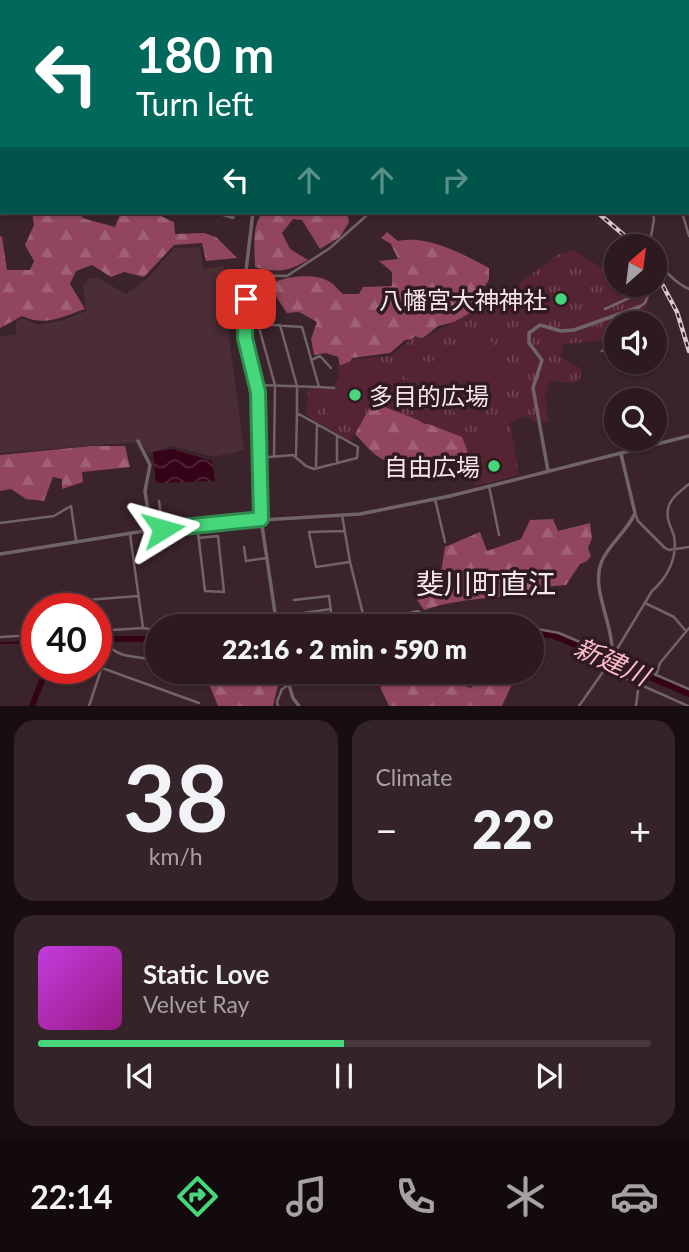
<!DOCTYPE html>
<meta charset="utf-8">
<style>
body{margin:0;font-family:Lato,"Noto Sans JP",sans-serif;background:#342329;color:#f1f3f6;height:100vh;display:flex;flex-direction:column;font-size:26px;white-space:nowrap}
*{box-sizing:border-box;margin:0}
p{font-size:23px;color:#a6a1a5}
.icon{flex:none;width:38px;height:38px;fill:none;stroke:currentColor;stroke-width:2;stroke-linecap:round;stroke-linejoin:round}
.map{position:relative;height:706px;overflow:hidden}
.side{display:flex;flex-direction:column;gap:14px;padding:14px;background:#180e12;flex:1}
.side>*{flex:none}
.hud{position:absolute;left:0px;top:0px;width:690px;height:214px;box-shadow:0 2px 5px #0004,0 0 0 2px #48383e;background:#00695c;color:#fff;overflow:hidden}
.needle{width:46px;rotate:28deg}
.controls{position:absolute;left:604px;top:234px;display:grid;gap:14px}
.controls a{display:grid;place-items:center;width:63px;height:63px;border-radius:50%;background:#2c1a20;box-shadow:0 2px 5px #0004,0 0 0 2px #48383e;font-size:35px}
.speed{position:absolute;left:21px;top:593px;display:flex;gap:14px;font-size:35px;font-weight:700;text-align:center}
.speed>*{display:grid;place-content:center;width:91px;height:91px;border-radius:50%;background:#2c1a20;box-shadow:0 2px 5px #0004,0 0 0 2px #48383e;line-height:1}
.speed .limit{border:10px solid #d22;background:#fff;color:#111}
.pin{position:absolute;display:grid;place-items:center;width:60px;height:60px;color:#fff;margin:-30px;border-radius:14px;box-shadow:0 4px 10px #0006}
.me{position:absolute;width:77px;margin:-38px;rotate:82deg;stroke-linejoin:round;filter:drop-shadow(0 0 5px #0008)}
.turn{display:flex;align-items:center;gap:24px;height:147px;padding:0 21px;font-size:32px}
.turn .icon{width:91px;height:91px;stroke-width:2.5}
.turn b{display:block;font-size:49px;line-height:60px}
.lanes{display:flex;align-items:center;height:66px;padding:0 21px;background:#0003;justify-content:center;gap:35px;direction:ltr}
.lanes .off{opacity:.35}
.big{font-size:52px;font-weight:800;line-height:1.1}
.side .tile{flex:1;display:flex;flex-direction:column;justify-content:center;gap:10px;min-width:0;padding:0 24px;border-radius:21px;background:#342329}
.side .dial{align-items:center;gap:0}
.dial b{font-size:91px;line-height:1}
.song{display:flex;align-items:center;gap:21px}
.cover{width:84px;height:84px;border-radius:10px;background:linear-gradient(135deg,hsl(290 70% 55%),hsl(310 70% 35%))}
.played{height:7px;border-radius:4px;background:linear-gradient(90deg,#46d77a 50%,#48383e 50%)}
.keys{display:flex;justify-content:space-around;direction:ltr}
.heat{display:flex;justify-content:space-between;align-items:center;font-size:38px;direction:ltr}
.side .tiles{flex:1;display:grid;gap:14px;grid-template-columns:1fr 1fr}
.tile:last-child{grid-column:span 2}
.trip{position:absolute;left:145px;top:614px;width:399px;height:70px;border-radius:35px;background:#2c1a20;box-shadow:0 2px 5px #0004,0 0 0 2px #48383e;font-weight:800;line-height:70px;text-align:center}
.menu{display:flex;height:112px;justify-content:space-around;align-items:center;background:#120a0d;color:#a6a1a5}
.menu .icon{width:49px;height:49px}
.menu .active{color:#46d77a}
.menu b{font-size:32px;color:#f1f3f6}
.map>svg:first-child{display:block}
.built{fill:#4a2d35}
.forest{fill:url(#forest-firs)}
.park{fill:url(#park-tufts)}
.garden{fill:#552434}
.water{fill:url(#water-waves)}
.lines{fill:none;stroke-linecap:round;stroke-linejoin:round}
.stream{stroke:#350217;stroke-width:2}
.river{stroke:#350217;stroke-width:6}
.minor{stroke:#706467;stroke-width:2.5}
.tertiary{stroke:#706467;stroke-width:3.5}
.secondary{stroke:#978489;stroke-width:4.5}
.trunk{stroke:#c3a8ae;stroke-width:5}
.rail-casing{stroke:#d9c8cc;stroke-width:4.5}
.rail{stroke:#2f1a20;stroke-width:2;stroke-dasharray:5;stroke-linecap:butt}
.route-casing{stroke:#2e8c4f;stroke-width:18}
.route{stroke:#46d77a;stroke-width:12}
.poi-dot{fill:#46d77a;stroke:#2f1a20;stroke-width:2.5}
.labels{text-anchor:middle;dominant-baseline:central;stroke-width:7;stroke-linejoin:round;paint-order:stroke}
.poi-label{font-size:24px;fill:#f8e8ec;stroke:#2f1a20;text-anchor:end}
.water-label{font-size:26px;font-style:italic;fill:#fcbacc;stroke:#2f1a20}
.quarter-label{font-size:28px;fill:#f8e8ec;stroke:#2f1a20}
</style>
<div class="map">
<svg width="689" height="706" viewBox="0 0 689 706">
<defs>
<pattern id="forest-firs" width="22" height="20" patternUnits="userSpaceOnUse" patternTransform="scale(1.75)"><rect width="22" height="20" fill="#91465e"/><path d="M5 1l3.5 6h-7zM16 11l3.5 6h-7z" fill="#a16175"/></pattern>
<pattern id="park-tufts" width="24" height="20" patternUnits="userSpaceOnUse" patternTransform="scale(1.75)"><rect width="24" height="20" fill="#552434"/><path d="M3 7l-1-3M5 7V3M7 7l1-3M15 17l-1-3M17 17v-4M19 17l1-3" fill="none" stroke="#6e4452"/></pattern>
<pattern id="water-waves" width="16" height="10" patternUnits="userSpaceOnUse" patternTransform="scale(1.75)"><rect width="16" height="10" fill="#350217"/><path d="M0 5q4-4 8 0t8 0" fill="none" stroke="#532739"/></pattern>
</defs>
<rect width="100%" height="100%" fill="#3a232a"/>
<!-- built -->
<path class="built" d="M200 247 203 269 224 266 229 337 244 450 214 457 173 446 149 453 140 442 0 453V336L16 335V322L22 318 38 325 64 320 86 311 83 286 90 278H98L126 294 148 278 174 248Z"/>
<!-- forest -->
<path class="forest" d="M32 212H83L82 218 115 227 121 212H152L174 222 175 234 204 233 216 237 237 258 206 261 202 243 174 245 144 277 124 272 111 277 92 265 76 271 70 284 85 309C61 317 46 327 22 316L0 328V236L2 237 7 270H30L34 261 25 245 34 225Z
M263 212H347L349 222 340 237 320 249 302 220 293 219 282 233 290 249 308 260C287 272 278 273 255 267 255 250 251 226 263 212Z
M387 232 398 241C428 235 463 254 489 268V280L482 290 487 293 503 288 507 294 471 318 438 326 423 338 405 340 390 353 352 358 342 375 338 357 326 353 314 355 311 339 317 322 299 312 287 313 273 292 274 282C290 276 315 273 330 282 335 285 339 291 343 294H359L363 287 392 286V272L379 261 398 259 391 244 381 238Z
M386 402 425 424 449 422 474 449C456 460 405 468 384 460 373 455 363 442 355 434L372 403Z
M92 446H125L130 467 82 472 83 482 62 489V479L53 477 44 501 26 499 11 489 0 491V455Z
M553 519 558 531 590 523 592 538 588 548 591 556 587 561 580 564 566 585 531 588 527 593C492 599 458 598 424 610L415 597 430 576 441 572 445 547 480 532 487 551 521 539 530 520Z
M204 672H268L279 681 273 706H218Z
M413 672 427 679 454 674 462 685 471 688 480 672H526L516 676 502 706H389L380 687Z"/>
<!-- park -->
<path class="park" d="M573 250 602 268 617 295 654 285 655 283 657 287 652 291C647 306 644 306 643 324H616V339L564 344 560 357 580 368 582 373 579 380 573 383 550 381 545 398 549 422 538 423 526 416 510 422 519 475 475 486 469 455 462 437 372 402 350 441 307 416 308 388 332 389 339 377 337 367 355 359 391 356 415 336 423 339 508 292 557 255Z"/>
<!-- garden -->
<path class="garden" d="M479 335 492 342C494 355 500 372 499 385 495 424 434 423 429 382 428 373 430 363 436 356 444 346 466 340 479 335Z
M406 351 427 362 416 383 395 372Z
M356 362H360L385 375 387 382 377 396 380 398 371 400 356 427 353 428 327 414 325 407 340 379H346Z
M403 380 422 390 416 401 421 404 417 412 393 398Z
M511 436 518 475 475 485 470 458 483 452 481 442Z"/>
<!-- water -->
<path class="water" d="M172 449 212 461 215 481 156 483 153 452Z"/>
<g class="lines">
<!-- stream -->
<path class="stream" d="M0 643 37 642"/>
<!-- river -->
<path class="river" d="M532 633 551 635 564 640 689 694
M96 639H158
M287 672 312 674 320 672
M32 706 47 668"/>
<!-- minor -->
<path class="minor" d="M94 2V0
M152 2 153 0
M267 2 269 0
M280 2 281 0
M410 2V0
M543 2 544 0
M644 2V0
M0 46 2 45
M0 87 2 84
M0 134 2 132
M688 169H689
M688 188H689
M213 212 233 218 235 212
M682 212 689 236
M633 245 634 247
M649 247 654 220 653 212
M654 257C664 270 674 282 689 289
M246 275 287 276 330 248 366 216 368 212
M654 276 656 274
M639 307 645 303 652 285
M605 309 651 288
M245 323 302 327 319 387 257 385
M258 324 275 385 274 455
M262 324 264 277
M602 351 616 341
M311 360 320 356 331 368
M319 387 334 388
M296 455 297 413
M258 458 293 455 306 466 314 469 357 458 358 447 297 413V386L280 325
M337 463V436
M316 466 317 424
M489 486 499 535
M435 499 445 542
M159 501 163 529
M635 513 638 521 665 548 669 550 689 547
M342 515 350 562 366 626
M0 523 54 516 71 506 76 540
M197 524 205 591 224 592 218 536 198 538
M344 531 309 532 316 567 350 562
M130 534 143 628
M244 547 246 561 267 558
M294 600 329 596 332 621
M61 602 138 596
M645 603 674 617 685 630
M275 617 331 609
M366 624 418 611 438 626
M532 628 559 633 689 689
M96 631 143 628 158 630
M0 637 37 635
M106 644C126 663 138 652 158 663
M102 668 199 703
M605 669 688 706
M173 672 196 681
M656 675 660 663 689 628
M89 706 106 655 107 630
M278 706 277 702 282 689 289 685
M579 706 605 669 652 591C667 578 678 558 674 536 671 527 666 519 668 509 670 498 681 491 689 484
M636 706 639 683"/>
<!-- tertiary -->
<path class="tertiary" d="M627 0 633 2
M381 2V0
M0 68 2 69
M253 212 246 271 245 338 257 385 261 519 277 626
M138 441 150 465 145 491 151 531
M548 471 533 388 542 360 529 343V333L540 325 561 331 574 330 639 307
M0 554 182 525 360 514 450 496 689 436
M612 655C614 625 591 590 601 563 608 544 628 531 635 513L621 454
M285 672 293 698 299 706"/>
<!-- secondary -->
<path class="secondary" d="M688 11 689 7
M0 20H2"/>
<!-- trunk -->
<path class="trunk" d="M500 0 506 2
M688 105H689"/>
<defs>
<path id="rail" d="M0 38 2 37
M597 212 638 247
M654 269 677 312 689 351"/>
</defs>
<!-- rail casing -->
<use href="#rail" class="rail-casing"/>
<!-- rail -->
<use href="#rail" class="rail"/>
</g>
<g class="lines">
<defs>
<path id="route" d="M163 529 261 519 258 392 245 338 246 299"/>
</defs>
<!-- route casing -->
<use href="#route" class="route-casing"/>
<!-- route -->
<use href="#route" class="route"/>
</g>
<!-- markers -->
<g class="poi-dot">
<circle cx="561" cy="299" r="7"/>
<circle cx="355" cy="395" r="7"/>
<circle cx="494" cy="466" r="7"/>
</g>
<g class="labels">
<!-- poi labels -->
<g class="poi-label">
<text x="547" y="299">八幡宮大神神社</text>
<text x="369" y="395" text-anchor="start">多目的広場</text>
<text x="480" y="466">自由広場</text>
</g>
<!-- water labels -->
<g class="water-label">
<text transform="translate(612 661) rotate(24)">新建川</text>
</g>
<!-- quarter labels -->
<g class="quarter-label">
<text x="486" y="583">斐川町直江</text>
</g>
</g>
</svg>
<div class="controls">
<a><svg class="needle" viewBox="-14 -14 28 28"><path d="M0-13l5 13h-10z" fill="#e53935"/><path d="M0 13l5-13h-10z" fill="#a6a1a5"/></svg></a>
<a><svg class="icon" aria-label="sound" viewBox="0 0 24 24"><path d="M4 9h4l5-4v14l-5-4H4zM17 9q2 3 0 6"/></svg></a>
<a><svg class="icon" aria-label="search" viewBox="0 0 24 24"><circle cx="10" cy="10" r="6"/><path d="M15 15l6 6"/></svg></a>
</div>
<div class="speed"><div class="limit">40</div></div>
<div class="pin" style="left:246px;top:299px;background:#d93025"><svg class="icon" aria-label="arrive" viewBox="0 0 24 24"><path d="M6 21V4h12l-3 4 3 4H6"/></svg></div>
<svg class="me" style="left:163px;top:529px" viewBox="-20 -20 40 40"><path d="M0-17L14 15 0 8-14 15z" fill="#46d77a" stroke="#fff" stroke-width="4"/></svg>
<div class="trip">22:16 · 2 min · 590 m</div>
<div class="hud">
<div class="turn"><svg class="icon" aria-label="left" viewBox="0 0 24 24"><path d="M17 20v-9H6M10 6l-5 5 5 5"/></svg><div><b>180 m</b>Turn left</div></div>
<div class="lanes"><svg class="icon" aria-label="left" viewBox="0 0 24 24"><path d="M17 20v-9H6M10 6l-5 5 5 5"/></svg><svg class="icon off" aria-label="ahead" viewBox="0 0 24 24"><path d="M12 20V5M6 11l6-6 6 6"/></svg><svg class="icon off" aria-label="ahead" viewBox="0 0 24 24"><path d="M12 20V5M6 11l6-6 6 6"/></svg><svg class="icon off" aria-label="right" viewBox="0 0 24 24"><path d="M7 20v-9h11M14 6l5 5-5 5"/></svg></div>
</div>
</div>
<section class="side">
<div class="tiles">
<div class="tile dial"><b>38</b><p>km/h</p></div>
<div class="tile"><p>Climate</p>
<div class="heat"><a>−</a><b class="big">22°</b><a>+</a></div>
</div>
<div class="tile">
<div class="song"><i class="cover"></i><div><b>Static Love</b><p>Velvet Ray</p></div></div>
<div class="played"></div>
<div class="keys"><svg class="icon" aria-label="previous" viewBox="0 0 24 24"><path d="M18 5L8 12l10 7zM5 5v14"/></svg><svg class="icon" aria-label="pause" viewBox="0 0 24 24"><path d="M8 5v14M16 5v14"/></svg><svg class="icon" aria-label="next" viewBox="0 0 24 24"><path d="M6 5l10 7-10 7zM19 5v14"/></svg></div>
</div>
</div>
</section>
<nav class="menu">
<b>22:14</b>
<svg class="icon active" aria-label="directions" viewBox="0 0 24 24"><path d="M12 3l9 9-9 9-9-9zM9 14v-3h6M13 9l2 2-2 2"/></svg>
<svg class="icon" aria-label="music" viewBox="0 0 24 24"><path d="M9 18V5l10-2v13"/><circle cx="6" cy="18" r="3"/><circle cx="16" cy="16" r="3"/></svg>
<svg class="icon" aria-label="phone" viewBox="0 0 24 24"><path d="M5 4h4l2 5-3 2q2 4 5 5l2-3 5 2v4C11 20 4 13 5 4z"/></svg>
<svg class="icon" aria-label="climate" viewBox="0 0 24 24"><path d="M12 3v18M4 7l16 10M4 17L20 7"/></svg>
<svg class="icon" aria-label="car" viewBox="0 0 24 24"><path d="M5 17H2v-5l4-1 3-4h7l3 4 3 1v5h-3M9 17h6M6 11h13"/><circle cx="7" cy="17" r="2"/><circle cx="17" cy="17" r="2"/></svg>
</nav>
